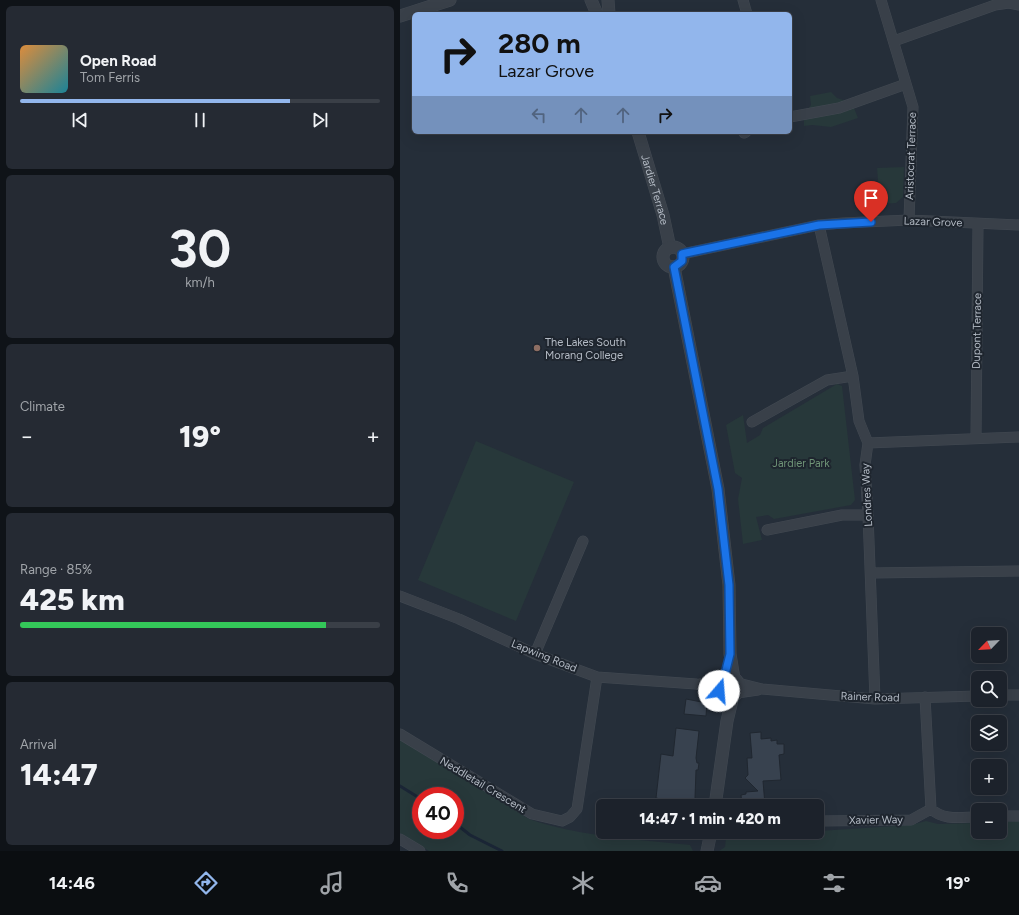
<!DOCTYPE html>
<meta charset="utf-8">
<style>
body{margin:0;font-family:Figtree,sans-serif;background:#252a33;color:#f1f3f6;height:100vh;display:flex;flex-direction:column;font-size:15px;white-space:nowrap}
*{box-sizing:border-box;margin:0}
p{font-size:13px;color:#a0a4a9}
.icon{flex:none;width:22px;height:22px;fill:none;stroke:currentColor;stroke-width:2;stroke-linecap:round;stroke-linejoin:round}
.map{position:relative;flex:1;overflow:hidden}
.panel{display:flex;flex-direction:column;gap:6px;padding:6px;background:#0f1318;width:400px}
.panel>*{flex:none}
.top-card{position:absolute;left:12px;top:12px;width:380px;height:122px;border-radius:6px;box-shadow:0 4px 16px #0002,0 0 0 1px #3a3f47;background:#92b6ec;color:#111;overflow:hidden}
.needle{width:26px;rotate:245deg}
.tools{position:absolute;left:571px;top:627px;display:grid;gap:8px}
.tools a{display:grid;place-items:center;width:36px;height:36px;border-radius:6px;background:#1c222b;box-shadow:0 4px 16px #0002,0 0 0 1px #3a3f47;font-size:20px}
.speed{position:absolute;left:12px;top:787px;display:flex;gap:8px;font-size:20px;font-weight:700;text-align:center}
.speed>*{display:grid;place-content:center;width:52px;height:52px;border-radius:50%;background:#1c222b;box-shadow:0 4px 16px #0002,0 0 0 1px #3a3f47;line-height:1}
.speed .limit{border:6px solid #d22;background:#fff;color:#111}
.pin{position:absolute;display:grid;place-items:center;width:34px;height:34px;color:#fff;margin:-41px -17px;border-radius:50% 50% 50% 0;rotate:-45deg;box-shadow:0 0 4px #0007}
.pin .icon{rotate:45deg}
.me{position:absolute;width:44px;margin:-22px;rotate:18deg;stroke-linejoin:round;filter:drop-shadow(0 0 3px #0008)}
.turn{display:flex;align-items:center;gap:14px;height:84px;padding:0 20px;font-size:18px}
.turn .icon{width:52px;height:52px;stroke-width:2.5}
.turn b{display:block;font-size:28px;line-height:34px}
.lanes{display:flex;align-items:center;height:38px;padding:0 20px;background:#0003;justify-content:center;gap:20px;direction:ltr}
.lanes .off{opacity:.35}
.big{font-size:30px;font-weight:800;line-height:1.1}
.panel .widget{flex:1;display:flex;flex-direction:column;justify-content:center;gap:6px;min-width:0;padding:0 14px;border-radius:6px;background:#252a33}
.panel .dial{align-items:center;gap:0}
.dial b{font-size:52px;line-height:1}
.song{display:flex;align-items:center;gap:12px}
.cover{width:48px;height:48px;border-radius:6px;background:linear-gradient(135deg,hsl(30 70% 55%),hsl(190 70% 35%))}
.played{height:4px;border-radius:2px;background:linear-gradient(90deg,#92b6ec 75%,#3a3f47 75%)}
.keys{display:flex;justify-content:space-around;direction:ltr}
.heat{display:flex;justify-content:space-between;align-items:center;font-size:22px;direction:ltr}
.charge{height:6px;border-radius:3px;background:linear-gradient(90deg,#34c759 85%,#3a3f47 0)}
.trip{position:absolute;left:196px;top:799px;width:228px;height:40px;border-radius:6px;background:#1c222b;box-shadow:0 4px 16px #0002,0 0 0 1px #3a3f47;font-weight:800;line-height:40px;text-align:center}
.dock{display:flex;height:64px;justify-content:space-around;align-items:center;background:#0b0e11;color:#a0a4a9}
.dock .icon{width:28px;height:28px}
.dock .active{color:#92b6ec}
.dock b{font-size:18px;color:#f1f3f6}
main{display:flex;flex:1;min-height:0}
.map>svg:first-child{display:block}
.green{fill:#27383a;fill-rule:evenodd}
.lines{fill:none;stroke-linecap:round;stroke-linejoin:round}
.stream{stroke:#1a2535;stroke-width:3}
.building{fill:#38424f;stroke:#202730}
.minor-casing{stroke:#424952;stroke-width:11}
.tertiary-casing{stroke:#424952;stroke-width:13}
.minor{stroke:#394049;stroke-width:10}
.tertiary{stroke:#394049;stroke-width:12}
.route-casing{stroke:#114b97;stroke-width:10}
.route{stroke:#1a73e8;stroke-width:7}
.education-dot{fill:#8d6e63;stroke:#1e252e;stroke-width:1.5}
.labels{text-anchor:middle;dominant-baseline:central;stroke-width:4;stroke-linejoin:round;paint-order:stroke}
.street-label{font-size:11px;fill:#b4bbc5;stroke:#1e252e}
.poi-label{font-size:11px;fill:#b4bbc5;stroke:#1e252e;text-anchor:start}
.park-label{font-size:11px;fill:#6e9376;stroke:#1e252e}
</style>
<main>
<section class="panel">
<div class="widget">
<div class="song"><i class="cover"></i><div><b>Open Road</b><p>Tom Ferris</p></div></div>
<div class="played"></div>
<div class="keys"><svg class="icon" aria-label="previous" viewBox="0 0 24 24"><path d="M18 5L8 12l10 7zM5 5v14"/></svg><svg class="icon" aria-label="pause" viewBox="0 0 24 24"><path d="M8 5v14M16 5v14"/></svg><svg class="icon" aria-label="next" viewBox="0 0 24 24"><path d="M6 5l10 7-10 7zM19 5v14"/></svg></div>
</div>
<div class="widget dial"><b>30</b><p>km/h</p></div>
<div class="widget"><p>Climate</p>
<div class="heat"><a>−</a><b class="big">19°</b><a>+</a></div>
</div>
<div class="widget"><p>Range · 85%</p><b class="big">425 km</b><div class="charge"></div></div>
<div class="widget"><p>Arrival</p><b class="big">14:47</b></div>
</section>
<div class="map">
<svg width="619" height="851" viewBox="0 0 619 851">
<rect width="100%" height="100%" fill="#252e39"/>
<!-- green -->
<path class="green" d="M431 92 437 98 452 103 458 118 431 127 412 125 404 126V114L411 105 410 96Z
M504 167 503 197 496 203 480 204 477 168Z
M437 384 442 386 455 500 451 505 374 519 368 515 356 517 362 540 343 544 338 499 342 478 335 473 326 425 343 415 347 443 360 435 363 428Z
M76 441 174 482 116 621 18 580Z
M0 739 129 819C180 837 237 839 290 845L293 851H29L0 833ZM21 796H55V830H21Z
M526 821 538 824 578 823V832H600V822L619 821V851H319L325 847 326 838 419 833V831L511 825Z"/>
<g class="lines">
<!-- stream -->
<path class="stream" d="M0 786 21 799
M55 823 70 835 102 851"/>
</g>
<!-- building -->
<path class="building" d="M286 699 307 703 306 716 284 714Z
M276 728 299 731 296 758 297 763H299L298 770H296L295 798 292 806 260 805 261 799 256 798 261 754 273 756Z
M361 732V739L371 738V741L377 740V744H384V754L379 755 381 780 363 781 365 805 342 806 341 795 346 794V792L358 791 345 778 348 775 347 758H352L350 733Z"/>
<g class="lines">
<defs>
<path id="minor" d="M343 0 347 14
M481 0 513 107 509 220
M494 41 595 5 609 3 619 5
M390 117 439 108 506 84
M344 133 346 132
M419 225 453 376 459 421 468 443 465 465 468 515 475 699
M282 254 419 225 443 223 509 220 619 225
M352 422 427 380 453 376
M576 438 578 224
M468 443 619 437
M367 530 442 515H468
M471 573 619 571
M0 596 59 619 135 654 197 677 296 684 319 691
M135 654 183 541
M338 683 362 689 475 699 578 696
M300 684 321 681
M337 693 358 690
M600 695H619
M525 697 531 809
M0 734 132 814 162 821 170 817 177 809 197 677
M600 816H619
M418 821 511 820 531 809C544 821 561 817 578 817
M0 839 20 851"/>
<g id="tertiary">
<path d="M191 0 197 14"/>
<path d="M208 0 209 14"/>
<path d="M0 16 50 0"/>
<path id="s1" d="M238 132 263 215 270 248"/>
<circle cx="273" cy="257" r="10"/>
<path d="M274 267 318 489 329 585 330 654 334 679"/>
<circle cx="329" cy="687" r="10"/>
<path d="M315 806 327 721 333 696"/>
<path d="M307 851 311 832"/>
</g>
</defs>
<!-- minor casing -->
<use href="#minor" class="minor-casing"/>
<!-- tertiary casing -->
<use href="#tertiary" class="tertiary-casing"/>
<!-- minor -->
<use href="#minor" class="minor"/>
<!-- tertiary -->
<use href="#tertiary" class="tertiary"/>
</g>
<g class="lines">
<defs>
<path id="route" d="M319 691V683L324 678 330 654 329 585 318 489 274 267 282 261V254L286 253 419 225 471 222"/>
</defs>
<!-- route casing -->
<use href="#route" class="route-casing"/>
<!-- route -->
<use href="#route" class="route"/>
</g>
<!-- markers -->
<circle class="education-dot" cx="137" cy="348" r="4"/>
<g class="labels">
<!-- street labels -->
<g class="street-label">
<text transform="translate(511 156) rotate(-88)">Aristocrat Terrace</text>
<text stroke="none"><textPath href="#s1" startOffset="60">Jardier Terrace</textPath></text>
<text transform="translate(533 222) rotate(2)">Lazar Grove</text>
<text transform="translate(577 331) rotate(-89)">Dupont Terrace</text>
<text transform="translate(467 495) rotate(-93)">Londres Way</text>
<text transform="translate(144 656) rotate(22)">Lapwing Road</text>
<text transform="translate(470 697) rotate(2)">Rainer Road</text>
<text transform="translate(83 785) rotate(31)">Neddletail Crescent</text>
<text transform="translate(476 820) rotate(-1)">Xavier Way</text>
</g>
<!-- poi labels -->
<g class="poi-label">
<text x="145" y="342">The Lakes South<tspan x="145" dy="13">Morang College</tspan></text>
</g>
<!-- park labels -->
<g class="park-label">
<text x="401" y="463">Jardier Park</text>
</g>
</g>
</svg>
<div class="tools">
<a><svg class="needle" viewBox="-14 -14 28 28"><path d="M0-13l5 13h-10z" fill="#e53935"/><path d="M0 13l5-13h-10z" fill="#a0a4a9"/></svg></a>
<a><svg class="icon" aria-label="search" viewBox="0 0 24 24"><circle cx="10" cy="10" r="6"/><path d="M15 15l6 6"/></svg></a>
<a><svg class="icon" aria-label="layers" viewBox="0 0 24 24"><path d="M12 4l9 5-9 5-9-5zM3 14l9 5 9-5"/></svg></a>
<a>+</a>
<a>−</a>
</div>
<div class="speed"><div class="limit">40</div></div>
<div class="pin" style="left:471px;top:222px;background:#d93025"><svg class="icon" aria-label="arrive" viewBox="0 0 24 24"><path d="M6 21V4h12l-3 4 3 4H6"/></svg></div>
<svg class="me" style="left:319px;top:691px" viewBox="-20 -20 40 40"><circle r="19" fill="#fff"/><path d="M0-13L10 11 0 6-10 11z" fill="#1a73e8"/></svg>
<div class="trip">14:47 · 1 min · 420 m</div>
<div class="top-card">
<div class="turn"><svg class="icon" aria-label="right" viewBox="0 0 24 24"><path d="M7 20v-9h11M14 6l5 5-5 5"/></svg><div><b>280 m</b>Lazar Grove</div></div>
<div class="lanes"><svg class="icon off" aria-label="left" viewBox="0 0 24 24"><path d="M17 20v-9H6M10 6l-5 5 5 5"/></svg><svg class="icon off" aria-label="ahead" viewBox="0 0 24 24"><path d="M12 20V5M6 11l6-6 6 6"/></svg><svg class="icon off" aria-label="ahead" viewBox="0 0 24 24"><path d="M12 20V5M6 11l6-6 6 6"/></svg><svg class="icon" aria-label="right" viewBox="0 0 24 24"><path d="M7 20v-9h11M14 6l5 5-5 5"/></svg></div>
</div>
</div>
</main>
<nav class="dock">
<b>14:46</b>
<svg class="icon active" aria-label="directions" viewBox="0 0 24 24"><path d="M12 3l9 9-9 9-9-9zM9 14v-3h6M13 9l2 2-2 2"/></svg>
<svg class="icon" aria-label="music" viewBox="0 0 24 24"><path d="M9 18V5l10-2v13"/><circle cx="6" cy="18" r="3"/><circle cx="16" cy="16" r="3"/></svg>
<svg class="icon" aria-label="phone" viewBox="0 0 24 24"><path d="M5 4h4l2 5-3 2q2 4 5 5l2-3 5 2v4C11 20 4 13 5 4z"/></svg>
<svg class="icon" aria-label="climate" viewBox="0 0 24 24"><path d="M12 3v18M4 7l16 10M4 17L20 7"/></svg>
<svg class="icon" aria-label="car" viewBox="0 0 24 24"><path d="M5 17H2v-5l4-1 3-4h7l3 4 3 1v5h-3M9 17h6M6 11h13"/><circle cx="7" cy="17" r="2"/><circle cx="17" cy="17" r="2"/></svg>
<svg class="icon" aria-label="filters" viewBox="0 0 24 24"><path d="M4 7h16M4 17h16"/><circle cx="9" cy="7" r="2"/><circle cx="15" cy="17" r="2"/></svg>
<b>19°</b>
</nav>
